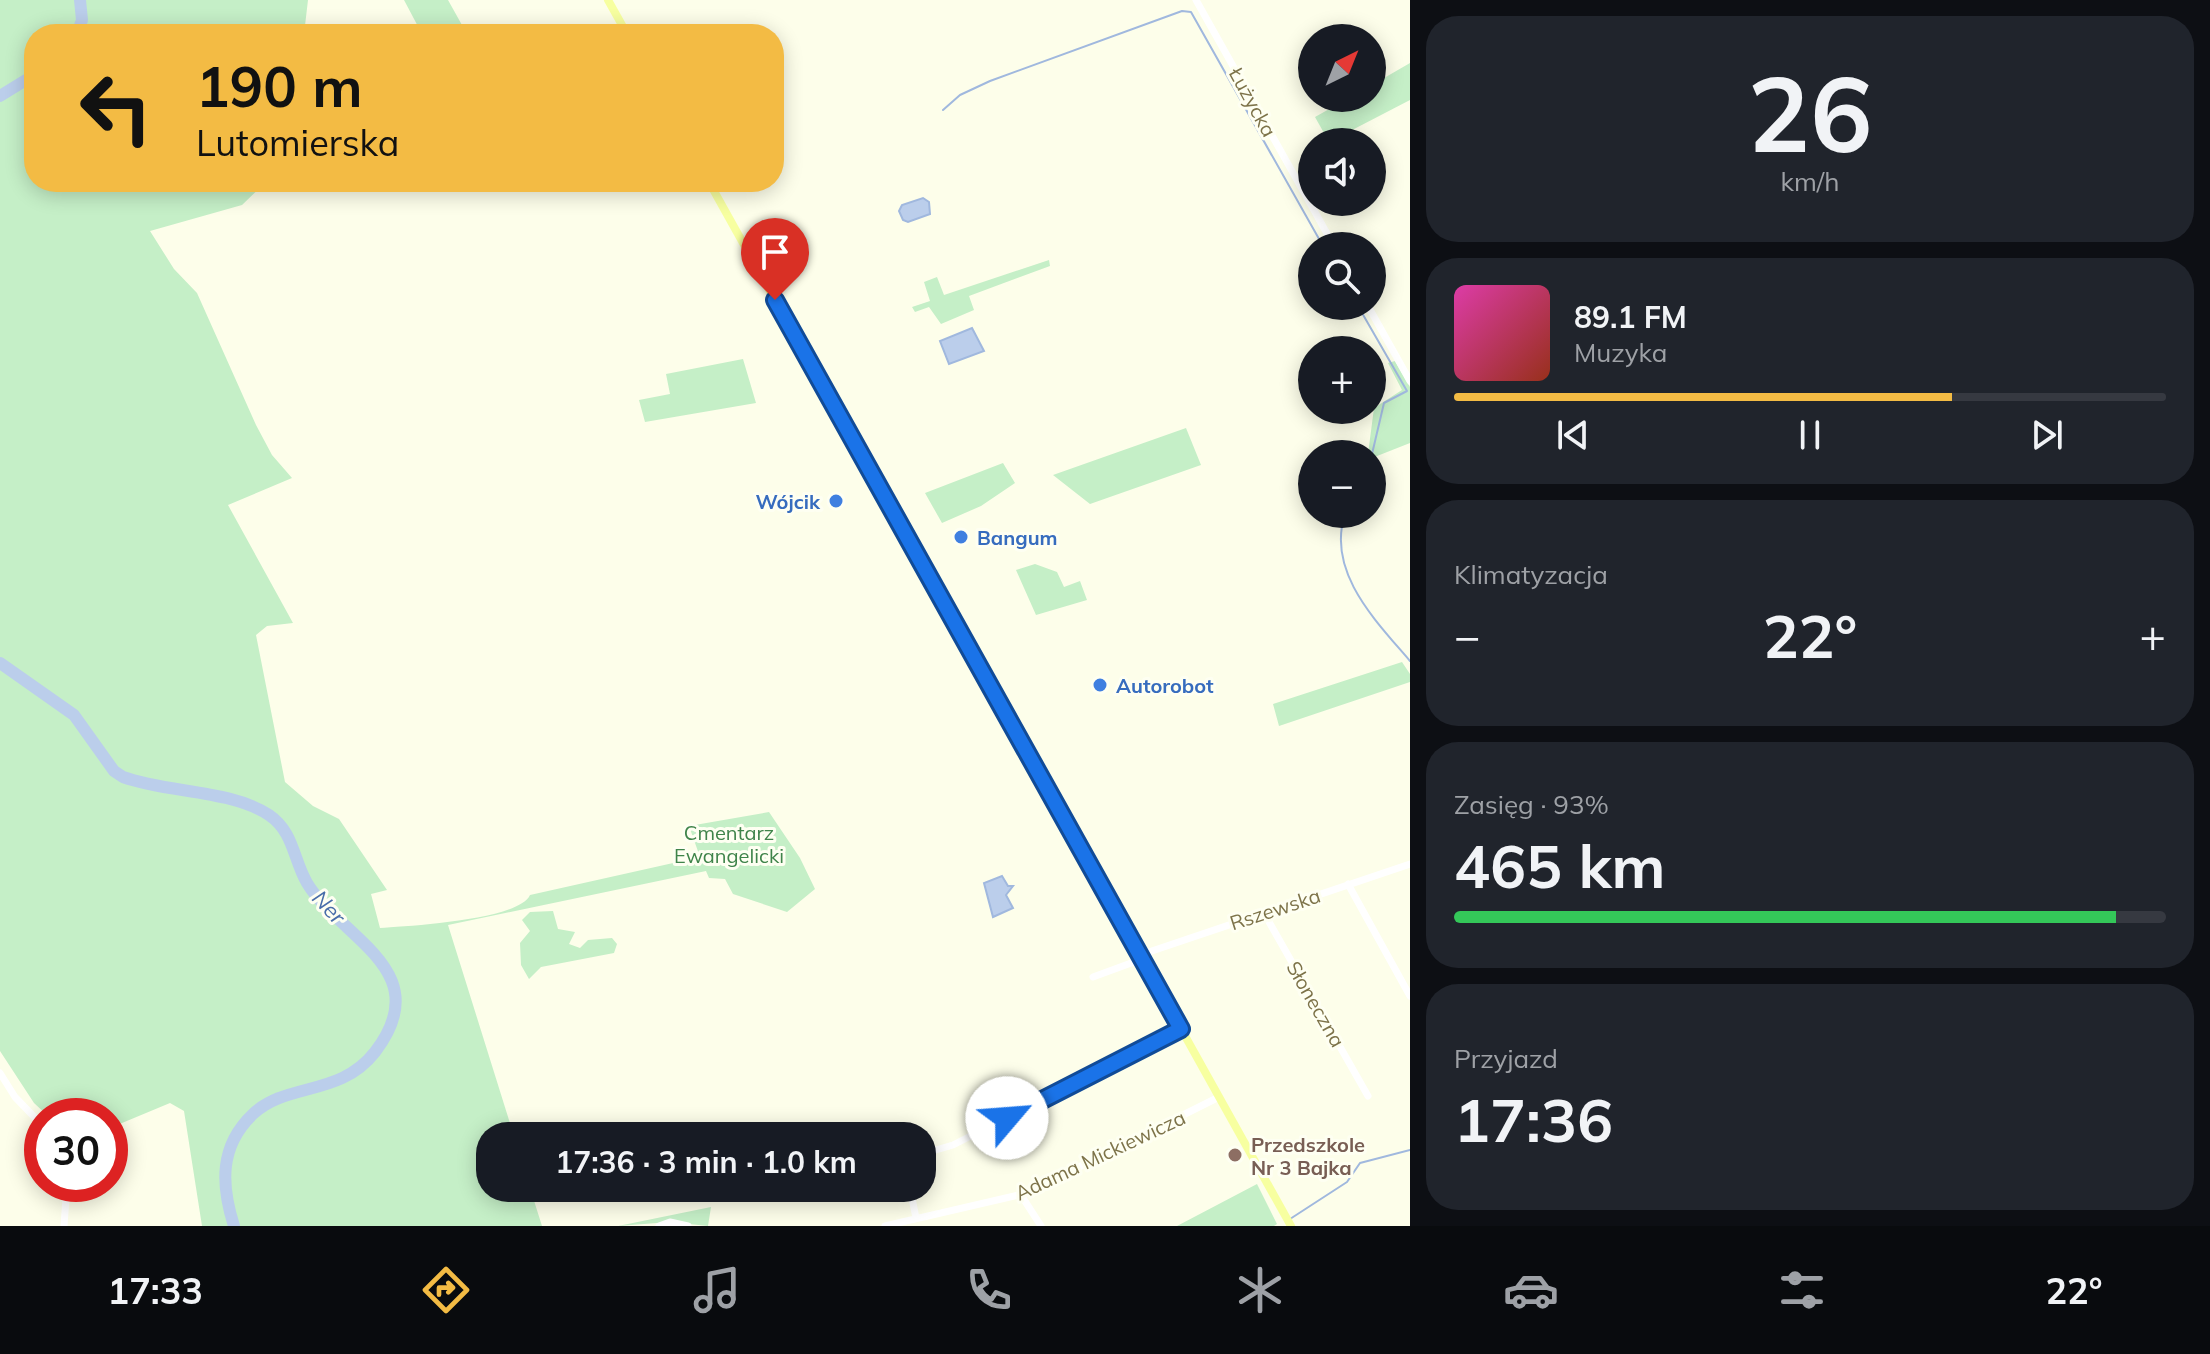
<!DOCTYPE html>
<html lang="pl">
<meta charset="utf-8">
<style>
body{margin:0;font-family:Mulish,sans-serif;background:#20242c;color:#f1f3f6;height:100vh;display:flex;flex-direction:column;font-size:30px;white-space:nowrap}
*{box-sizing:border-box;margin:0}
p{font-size:26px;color:#9ea1a6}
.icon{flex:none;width:44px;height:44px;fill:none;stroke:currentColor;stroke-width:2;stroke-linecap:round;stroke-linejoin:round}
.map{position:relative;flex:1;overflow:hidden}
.drawer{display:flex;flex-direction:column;gap:16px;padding:16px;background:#0d0f14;width:800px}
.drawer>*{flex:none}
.banner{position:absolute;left:24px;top:24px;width:760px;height:168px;border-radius:32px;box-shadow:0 4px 20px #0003;background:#f3bb44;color:#111;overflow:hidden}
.needle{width:52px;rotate:43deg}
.buttons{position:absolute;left:1298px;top:24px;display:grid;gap:16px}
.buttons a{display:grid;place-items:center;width:88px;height:88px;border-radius:50%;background:#171b24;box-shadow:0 4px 20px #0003;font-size:40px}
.speed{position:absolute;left:24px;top:1098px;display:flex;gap:16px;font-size:40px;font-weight:700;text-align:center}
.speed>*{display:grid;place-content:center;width:104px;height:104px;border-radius:50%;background:#171b24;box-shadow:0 4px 20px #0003;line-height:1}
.speed .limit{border:12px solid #d22;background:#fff;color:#111}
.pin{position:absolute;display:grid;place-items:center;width:68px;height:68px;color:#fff;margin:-82px -34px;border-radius:50% 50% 50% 0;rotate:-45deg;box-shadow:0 0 8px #0007}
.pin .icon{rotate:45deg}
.me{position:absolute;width:88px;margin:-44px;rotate:63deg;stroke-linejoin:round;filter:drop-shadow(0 0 6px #0008)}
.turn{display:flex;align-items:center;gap:28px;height:168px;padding:0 40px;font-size:36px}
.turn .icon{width:104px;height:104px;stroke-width:2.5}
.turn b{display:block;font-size:56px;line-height:68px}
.big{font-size:60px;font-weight:700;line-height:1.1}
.drawer .card{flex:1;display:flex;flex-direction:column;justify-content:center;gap:12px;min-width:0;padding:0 28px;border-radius:32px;background:#20242c}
.drawer .dial{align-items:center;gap:0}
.dial b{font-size:104px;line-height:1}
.song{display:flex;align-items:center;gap:24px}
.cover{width:96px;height:96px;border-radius:12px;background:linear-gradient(135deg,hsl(320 70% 55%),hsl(10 70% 35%))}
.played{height:8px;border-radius:4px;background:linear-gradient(90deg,#f3bb44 70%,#363941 70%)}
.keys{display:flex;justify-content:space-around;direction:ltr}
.heat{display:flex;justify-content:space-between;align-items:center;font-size:44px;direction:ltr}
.charge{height:12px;border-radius:6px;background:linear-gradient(90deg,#34c759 93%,#363941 0)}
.trip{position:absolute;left:476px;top:1122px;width:460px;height:80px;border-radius:32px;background:#171b24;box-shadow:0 4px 20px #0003;font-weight:700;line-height:80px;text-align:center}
.dock{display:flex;height:128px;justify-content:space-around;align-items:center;background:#090b0e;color:#9ea1a6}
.dock .icon{width:56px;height:56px}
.dock .on{color:#f3bb44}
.dock b{font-size:36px;color:#f1f3f6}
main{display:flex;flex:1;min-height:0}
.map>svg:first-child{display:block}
.green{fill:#c5efc7}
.water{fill:#bbceeb;stroke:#a0b8de;stroke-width:2}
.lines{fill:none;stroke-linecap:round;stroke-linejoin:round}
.stream{stroke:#a0b8de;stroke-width:2}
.river{stroke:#bbceeb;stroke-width:12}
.minor{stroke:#fff;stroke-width:7}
.major{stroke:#f7ffa0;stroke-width:8}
.route-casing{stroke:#114b97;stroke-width:20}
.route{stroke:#1a73e8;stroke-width:14}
.shop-dot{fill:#3f7fe0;stroke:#fefff2;stroke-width:3}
.education-dot{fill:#8d6e63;stroke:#fefff2;stroke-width:3}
.labels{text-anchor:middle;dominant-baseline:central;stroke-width:6;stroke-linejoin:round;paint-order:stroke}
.street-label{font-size:20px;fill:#7d7349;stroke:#fefff2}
.shop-label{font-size:20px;font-weight:bold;fill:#366cbe;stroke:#fefff2;text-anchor:start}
.park-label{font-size:20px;fill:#3f844a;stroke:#fefff2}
.education-label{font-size:20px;font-weight:bold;fill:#785e54;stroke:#fefff2;text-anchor:start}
.water-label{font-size:22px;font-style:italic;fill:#486da9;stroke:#fefff2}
</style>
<main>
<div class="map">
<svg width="1410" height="1226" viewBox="0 0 1410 1226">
<rect width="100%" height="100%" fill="#fdfeea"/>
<!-- green -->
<path class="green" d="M0 0H308L304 34H34V182H266L242 205 150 231 174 269 197 293 256 425 272 455 292 478 228 505 293 623 267 626 256 635 285 782 313 806 339 819 387 890 371 894 380 928C408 926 519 920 530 895L700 857 689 826 769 812 800 858 815 889 787 912 733 894 725 879 709 878 706 871 448 925 514 1136H490V1188H530L542 1226H202L184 1111 170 1103 110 1128V1116H48L34 1103 0 1051Z
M404 0H448L467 34H422Z
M1410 63V100L1329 142 1315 117 1349 98H1372V85Z
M1049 260 1050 266 969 296 974 310 941 324 929 307 915 312 912 307 930 301 924 282 937 277 944 295Z
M743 359 756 403 645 422 639 400 670 394 666 374Z
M1395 361 1410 387V443L1372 458 1368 454 1374 408 1402 390 1388 363Z
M1186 428 1201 465 1090 504 1053 475Z
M1003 463 1015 483 981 506 942 523 925 493Z
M1035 564 1057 572 1064 587 1080 581 1087 600 1036 615 1016 570Z
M1402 662 1410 674V682L1279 726 1273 704Z
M553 911 558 929 575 932 569 944 580 948 588 940 612 938 617 944 614 953 541 967 529 979 521 965 520 943 530 931 522 920 530 912Z
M1257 1184 1277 1224 1274 1226H1177Z
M711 1207 708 1226 670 1222 618 1226Z"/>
<!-- water -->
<path class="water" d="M923 198 929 202 930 214 908 222 903 220 899 211 902 205Z
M972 328 984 351 949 364 940 341Z
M1002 876 1008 886H1013L1006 895 1013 908 993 917 984 883Z"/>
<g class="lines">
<!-- stream -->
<path class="stream" d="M943 110 960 95 990 81 1182 11 1191 12 1323 246
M1358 306 1407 391 1384 403 1372 454
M1345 514C1326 572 1376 621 1410 661
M1290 1219 1347 1182 1360 1163 1410 1150"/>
<!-- river -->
<path class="river" d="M77 34 82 20 80 0
M0 96 34 75
M0 663 74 715 114 771 123 777C167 793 232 790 269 815 294 832 293 859 307 883 341 939 438 970 375 1052 340 1097 287 1082 253 1114 219 1146 221 1185 234 1226"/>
<!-- minor -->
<path class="minor" d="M1196 0 1334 246
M1368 306 1410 381
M1348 884 1410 996
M1264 913 1368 1096
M1140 955 1410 864
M1093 977 1142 959
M0 1073 15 1097 42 1125
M922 1154 953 1145 1181 1029
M910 1188 916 1218
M1021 1195 1041 1226
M64 1226 67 1184
M659 1226 670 1222 688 1226
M885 1226 1027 1193 1219 1097"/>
<!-- major -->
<path class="major" d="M608 0 627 34
M709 182 1291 1226"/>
</g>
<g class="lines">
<defs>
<path id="route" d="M775 300 1181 1029 1007 1118"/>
</defs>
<!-- route casing -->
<use href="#route" class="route-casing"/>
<!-- route -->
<use href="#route" class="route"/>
</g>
<!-- markers -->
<g class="shop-dot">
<circle cx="836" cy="501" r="8"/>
<circle cx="961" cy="537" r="8"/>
<circle cx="1100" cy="685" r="8"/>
</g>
<circle class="education-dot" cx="1235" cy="1155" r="8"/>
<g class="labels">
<!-- street labels -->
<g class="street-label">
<text transform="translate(1253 102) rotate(61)">Łużycka</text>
<text transform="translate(1275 909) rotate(-18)">Rszewska</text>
<text transform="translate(1316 1004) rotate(60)">Słoneczna</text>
<text transform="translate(1100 1155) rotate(-25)">Adama Mickiewicza</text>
</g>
<!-- shop labels -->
<g class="shop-label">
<text x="820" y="501" text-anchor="end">Wójcik</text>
<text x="977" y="537">Bangum</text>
<text x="1116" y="685">Autorobot</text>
</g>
<!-- park labels -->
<g class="park-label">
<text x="729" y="832">Cmentarz<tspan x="729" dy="23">Ewangelicki</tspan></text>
</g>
<!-- education labels -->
<g class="education-label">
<text x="1251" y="1144">Przedszkole<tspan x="1251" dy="23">Nr 3 Bajka</tspan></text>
</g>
<!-- water labels -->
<g class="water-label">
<text transform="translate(329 907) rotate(47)">Ner</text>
</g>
</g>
</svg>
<div class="buttons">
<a><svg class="needle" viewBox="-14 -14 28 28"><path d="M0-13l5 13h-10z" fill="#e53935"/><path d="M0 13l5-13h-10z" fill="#9ea1a6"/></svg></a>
<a><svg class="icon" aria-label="sound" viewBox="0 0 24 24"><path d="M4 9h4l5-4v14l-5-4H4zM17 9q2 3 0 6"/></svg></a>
<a><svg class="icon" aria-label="search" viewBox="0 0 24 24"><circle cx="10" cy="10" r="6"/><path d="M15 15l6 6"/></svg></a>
<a>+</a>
<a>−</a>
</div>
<div class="speed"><div class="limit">30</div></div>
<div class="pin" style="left:775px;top:300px;background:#d93025"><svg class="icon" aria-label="arrive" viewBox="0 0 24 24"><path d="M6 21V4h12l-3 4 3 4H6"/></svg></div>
<svg class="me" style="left:1007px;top:1118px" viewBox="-20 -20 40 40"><circle r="19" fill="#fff"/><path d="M0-13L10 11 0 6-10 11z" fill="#1a73e8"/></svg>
<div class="trip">17:36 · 3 min · 1.0 km</div>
<div class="banner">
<div class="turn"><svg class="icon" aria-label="left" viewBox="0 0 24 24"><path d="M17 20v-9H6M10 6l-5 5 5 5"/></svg><div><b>190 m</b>Lutomierska</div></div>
</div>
</div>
<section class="drawer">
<div class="card dial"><b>26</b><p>km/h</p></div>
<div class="card">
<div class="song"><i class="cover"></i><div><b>89.1 FM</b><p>Muzyka</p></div></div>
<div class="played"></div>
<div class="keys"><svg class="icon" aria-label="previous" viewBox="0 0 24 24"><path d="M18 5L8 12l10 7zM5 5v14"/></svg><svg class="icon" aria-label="pause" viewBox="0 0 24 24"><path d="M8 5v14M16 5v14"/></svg><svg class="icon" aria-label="next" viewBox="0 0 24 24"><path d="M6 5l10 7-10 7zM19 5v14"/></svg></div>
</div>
<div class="card"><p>Klimatyzacja</p>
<div class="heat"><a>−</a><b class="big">22°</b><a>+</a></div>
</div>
<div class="card"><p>Zasięg · 93%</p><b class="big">465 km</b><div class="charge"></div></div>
<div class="card"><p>Przyjazd</p><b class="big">17:36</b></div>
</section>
</main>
<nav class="dock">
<b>17:33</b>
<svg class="icon on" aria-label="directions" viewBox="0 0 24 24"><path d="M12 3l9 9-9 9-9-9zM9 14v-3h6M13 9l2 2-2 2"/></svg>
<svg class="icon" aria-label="music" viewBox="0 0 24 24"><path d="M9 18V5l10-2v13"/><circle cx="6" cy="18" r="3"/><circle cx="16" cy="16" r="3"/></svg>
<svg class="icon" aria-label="phone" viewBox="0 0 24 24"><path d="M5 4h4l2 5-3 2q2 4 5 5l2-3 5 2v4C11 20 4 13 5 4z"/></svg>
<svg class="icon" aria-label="climate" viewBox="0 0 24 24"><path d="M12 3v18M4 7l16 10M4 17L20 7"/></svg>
<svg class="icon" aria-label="car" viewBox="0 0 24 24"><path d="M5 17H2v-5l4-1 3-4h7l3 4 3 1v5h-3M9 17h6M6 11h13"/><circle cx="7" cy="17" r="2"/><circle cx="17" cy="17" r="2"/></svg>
<svg class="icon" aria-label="filters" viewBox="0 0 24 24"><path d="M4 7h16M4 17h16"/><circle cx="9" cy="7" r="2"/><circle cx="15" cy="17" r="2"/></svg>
<b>22°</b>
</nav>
